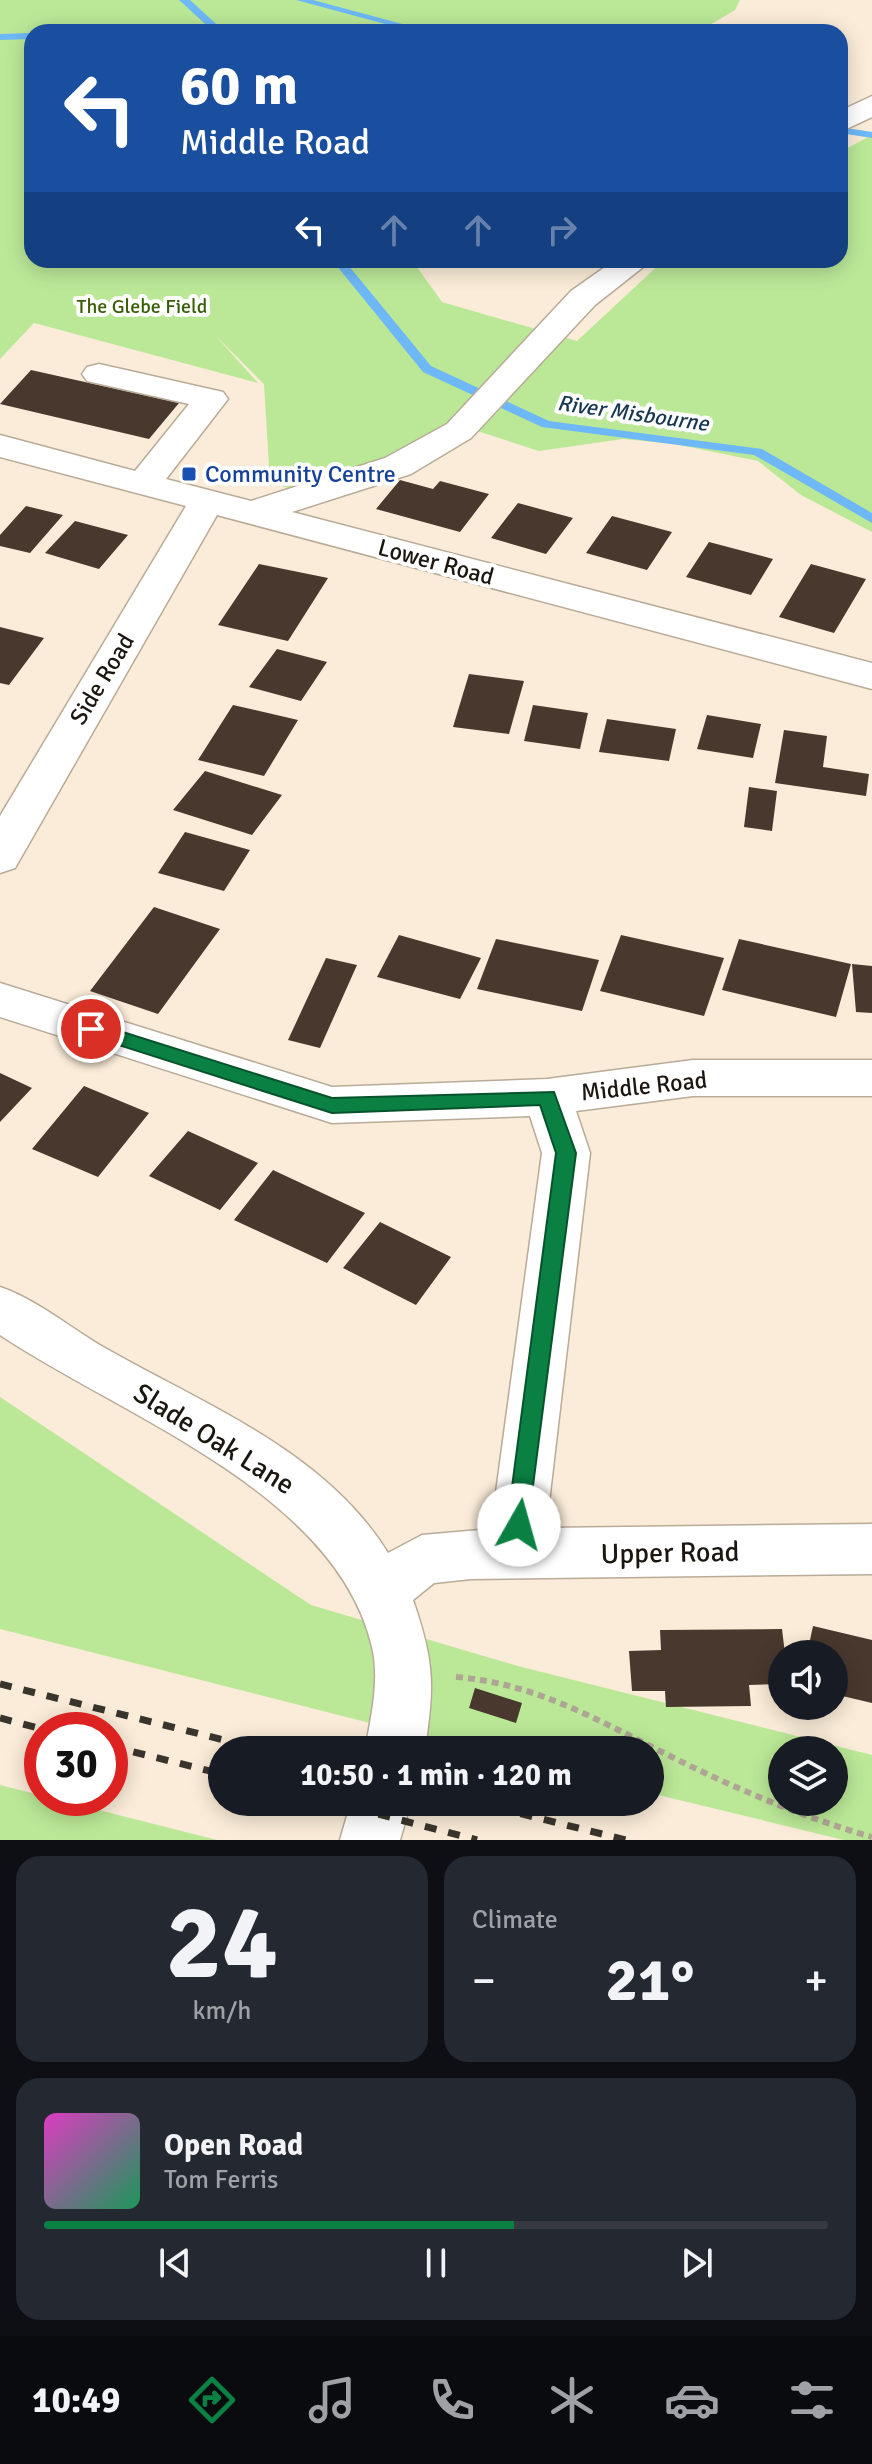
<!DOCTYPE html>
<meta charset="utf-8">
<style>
body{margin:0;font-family:Signika,sans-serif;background:#242831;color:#f1f3f6;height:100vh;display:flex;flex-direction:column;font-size:30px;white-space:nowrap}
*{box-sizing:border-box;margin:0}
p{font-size:26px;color:#9ea1a6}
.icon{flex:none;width:44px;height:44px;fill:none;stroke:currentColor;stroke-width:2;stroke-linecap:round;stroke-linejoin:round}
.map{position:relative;height:1840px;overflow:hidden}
.details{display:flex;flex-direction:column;gap:16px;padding:16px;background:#0d0f14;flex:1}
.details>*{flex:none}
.guide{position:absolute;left:24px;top:24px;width:824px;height:244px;border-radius:24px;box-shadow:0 4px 20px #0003;background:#1a4fa0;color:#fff;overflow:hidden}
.fabs{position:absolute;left:768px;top:1640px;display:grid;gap:16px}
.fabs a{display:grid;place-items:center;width:80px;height:80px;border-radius:50%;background:#171b24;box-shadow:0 4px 20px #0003;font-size:40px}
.speed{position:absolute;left:24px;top:1712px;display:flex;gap:16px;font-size:40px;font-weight:700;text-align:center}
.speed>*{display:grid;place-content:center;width:104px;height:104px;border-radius:50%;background:#171b24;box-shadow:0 4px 20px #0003;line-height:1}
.speed .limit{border:12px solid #d22;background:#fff;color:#111}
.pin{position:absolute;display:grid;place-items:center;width:68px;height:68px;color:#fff;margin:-34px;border:4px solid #fff;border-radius:50%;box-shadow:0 2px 8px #0007}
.me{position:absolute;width:88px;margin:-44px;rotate:7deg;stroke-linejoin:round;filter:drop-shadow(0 0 6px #0008)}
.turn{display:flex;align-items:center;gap:28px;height:168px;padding:0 24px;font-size:36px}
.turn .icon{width:104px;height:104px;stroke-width:2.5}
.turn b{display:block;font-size:56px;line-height:68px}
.lanes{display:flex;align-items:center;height:76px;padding:0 24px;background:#0003;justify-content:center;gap:40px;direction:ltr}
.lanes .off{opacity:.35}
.big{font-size:60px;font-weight:800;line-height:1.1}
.details .widget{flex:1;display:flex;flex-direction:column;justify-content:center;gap:12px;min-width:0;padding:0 28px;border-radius:24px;background:#242831}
.details .dial{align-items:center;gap:0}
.dial b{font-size:104px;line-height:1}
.song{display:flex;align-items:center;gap:24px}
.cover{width:96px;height:96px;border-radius:12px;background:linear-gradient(135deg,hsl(310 70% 55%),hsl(150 70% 35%))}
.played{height:8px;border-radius:4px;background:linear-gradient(90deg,#0b8043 60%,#363941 60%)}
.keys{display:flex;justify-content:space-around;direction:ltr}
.heat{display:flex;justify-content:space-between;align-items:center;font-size:44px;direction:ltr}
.details .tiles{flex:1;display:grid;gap:16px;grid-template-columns:1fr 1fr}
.widget:last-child{grid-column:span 2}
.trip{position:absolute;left:208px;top:1736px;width:456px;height:80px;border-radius:40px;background:#171b24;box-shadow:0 4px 20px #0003;font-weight:800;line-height:80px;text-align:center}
.tabs{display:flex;height:128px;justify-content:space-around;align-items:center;background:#090b0e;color:#9ea1a6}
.tabs .icon{width:56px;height:56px}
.tabs .current{color:#0b8043}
.tabs b{font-size:36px;color:#f1f3f6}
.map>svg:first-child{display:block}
.green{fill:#bbe897;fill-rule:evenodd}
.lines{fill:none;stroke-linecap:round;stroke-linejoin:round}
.stream{fill:#6eb8f7;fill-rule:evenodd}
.building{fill:#49382d}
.minor-casing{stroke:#b8ab98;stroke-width:3}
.path{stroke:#afa595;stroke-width:6;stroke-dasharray:7 5;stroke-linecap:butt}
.minor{fill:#fff;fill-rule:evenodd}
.rail{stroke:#3a352c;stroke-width:7;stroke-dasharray:12 12;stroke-linecap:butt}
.route{fill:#0b8043;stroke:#07532c;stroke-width:2}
.transit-dot{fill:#1a4fb4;stroke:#fff;stroke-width:3}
.labels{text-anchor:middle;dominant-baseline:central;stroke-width:8;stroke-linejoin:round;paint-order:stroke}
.far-park-label{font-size:20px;fill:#385f07;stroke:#fff}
.far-water-label{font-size:22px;font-style:italic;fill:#183851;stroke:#fff}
.transit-label{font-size:24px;fill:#164399;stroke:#fff;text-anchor:start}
.street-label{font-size:24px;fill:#1b1710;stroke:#fff}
.near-street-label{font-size:28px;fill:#1b1710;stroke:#fff}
</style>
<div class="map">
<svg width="872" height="1840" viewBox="0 0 872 1840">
<rect width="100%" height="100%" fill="#faecd8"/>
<!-- green -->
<path class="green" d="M0 0H740L735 10 698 32H491L470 27 479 32H32V260H412L442 302 577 341 664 260H840V152L872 135V532L801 495 758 461 675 444 623 439 539 451 465 427 310 494 270 483 264 384 215 335 258 383 34 323 0 359Z
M0 1397 311 1605 518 1666 872 1755V1840H844L650 1793V1750H476L0 1629ZM782 1750H834V1802H782Z
M0 1785 217 1840H0Z"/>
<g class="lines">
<!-- stream -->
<path class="stream" d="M179 0H190L225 32H214Z
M296 0H313L432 32H415Z
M123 29H139L144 32H118Z
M32 33V39L0 40V34Z
M840 127 872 132V138L840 133Z
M332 260H344L431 366 549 421 762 449 872 513V523L754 455 542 427 423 372Z"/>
</g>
<!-- building -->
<path class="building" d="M31 370 179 403 149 439 0 404Z
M400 480 433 489 440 481 489 494 460 532 376 509Z
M518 503 573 518 546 554 491 538Z
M26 506 63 515 30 553 0 546V535Z
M612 516 672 532 647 570 586 553Z
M75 521 128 535 99 569 45 553Z
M709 542 773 559 751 595 686 577Z
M259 564 328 578 288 641 218 625Z
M811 564 866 579 834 633 779 617Z
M0 627 44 638 9 685 0 683Z
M277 649 327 662 301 701 249 687Z
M469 674 524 681 509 734 453 727Z
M233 705 298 720 264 776 198 760Z
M533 705 588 713 580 749 524 741Z
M707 715 761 724 753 758 697 749Z
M607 719 676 729 669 761 599 752Z
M784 730 827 736 823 767 869 774 866 796 775 783Z
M205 771 282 795 252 835 173 810Z
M749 787 777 791 772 831 744 827Z
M185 832 250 850 224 891 158 873Z
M154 907 220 929 158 1014 90 991Z
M399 935 481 958 460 999 377 977Z
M621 935 724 958 704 1016 600 991Z
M496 939 599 960 582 1011 477 989Z
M739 939 851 964 836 1017 722 990Z
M326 958 357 965 320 1048 288 1040Z
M852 964 872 966V1013L856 1012Z
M0 1073 32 1088 0 1122Z
M84 1086 149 1113 98 1177 32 1149Z
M188 1131 258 1163 220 1210 149 1176Z
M273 1170 365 1213 327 1263 234 1220Z
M380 1222 451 1257 416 1305 343 1268Z
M813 1626 872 1640V1703L834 1694V1654H807Z
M782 1629 785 1654 782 1684 749 1685 751 1706 666 1707 665 1691H632L629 1651 661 1650 660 1630Z
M475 1688 522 1703 516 1723 469 1708Z"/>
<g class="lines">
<defs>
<path id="minor" d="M872 96V117L840 132V111Z
M615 260H652L595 305 471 438 411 474 292 512 872 663V689L217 515 15 868 0 873V816L186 506 0 457V435L135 471 189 404 87 381 82 374 87 367 99 364 223 392 228 399 166 479 251 501 385 458 447 424 571 291Z
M0 983 332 1087 547 1079 693 1060H872V1096H693L576 1111 590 1153 546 1528 872 1524V1574L471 1579 434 1583 413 1600C435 1664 434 1684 425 1750H365C371 1717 380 1680 372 1647 336 1492 121 1416 0 1335V1287C38 1300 70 1328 105 1348 205 1405 325 1451 388 1553L422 1535 491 1529 542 1153 530 1116 332 1123 0 1017Z
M351 1802H411L400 1840H340Z"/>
</defs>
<!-- minor casing -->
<use href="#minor" class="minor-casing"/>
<!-- path -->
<path class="path" d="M456 1677C533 1683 594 1718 662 1752 729 1786 799 1816 872 1837"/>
<!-- minor -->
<use href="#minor" class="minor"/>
<!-- rail -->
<path class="rail" d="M0 1684 264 1750
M0 1718 46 1730
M110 1746 222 1774
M332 1802 477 1840
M474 1802 626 1840"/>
</g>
<!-- route -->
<path class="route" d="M91 1022 332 1098 554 1092 576 1153 527 1532 519 1535 511 1532 507 1525 556 1153 540 1105 332 1113 84 1034 81 1029Z"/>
<!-- markers -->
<rect class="transit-dot" x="181" y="466" width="16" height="16" rx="4"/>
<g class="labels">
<!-- far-park labels -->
<g class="far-park-label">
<text x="142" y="306">The Glebe Field</text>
</g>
<!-- far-water labels -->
<g class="far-water-label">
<text transform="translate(633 413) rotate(8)">River Misbourne</text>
</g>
<!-- transit labels -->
<g class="transit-label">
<text x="205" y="474">Community Centre</text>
</g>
<!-- street labels -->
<g class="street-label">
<text transform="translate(436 562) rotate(15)">Lower Road</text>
<text transform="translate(102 679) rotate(-59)">Side Road</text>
<text transform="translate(644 1086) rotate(-6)">Middle Road</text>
</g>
<!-- near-street labels -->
<g class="near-street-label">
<text transform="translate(214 1439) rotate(32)">Slade Oak Lane</text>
<text transform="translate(670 1553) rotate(-1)">Upper Road</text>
</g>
</g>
</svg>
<div class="fabs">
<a><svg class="icon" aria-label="sound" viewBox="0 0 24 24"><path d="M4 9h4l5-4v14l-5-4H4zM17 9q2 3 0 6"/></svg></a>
<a><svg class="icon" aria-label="layers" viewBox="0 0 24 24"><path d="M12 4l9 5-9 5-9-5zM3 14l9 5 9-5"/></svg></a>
</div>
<div class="speed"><div class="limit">30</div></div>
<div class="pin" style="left:91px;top:1029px;background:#d93025"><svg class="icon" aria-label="arrive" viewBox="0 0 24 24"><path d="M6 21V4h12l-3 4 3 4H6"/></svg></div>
<svg class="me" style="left:519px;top:1525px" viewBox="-20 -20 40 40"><circle r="19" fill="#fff"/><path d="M0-13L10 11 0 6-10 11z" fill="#0b8043"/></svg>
<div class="trip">10:50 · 1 min · 120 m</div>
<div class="guide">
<div class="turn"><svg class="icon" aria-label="left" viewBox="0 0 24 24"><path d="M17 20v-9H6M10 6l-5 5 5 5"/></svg><div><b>60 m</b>Middle Road</div></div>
<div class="lanes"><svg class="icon" aria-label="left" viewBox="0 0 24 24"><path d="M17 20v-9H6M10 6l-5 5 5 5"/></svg><svg class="icon off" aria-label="ahead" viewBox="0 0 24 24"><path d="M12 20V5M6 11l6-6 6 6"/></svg><svg class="icon off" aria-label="ahead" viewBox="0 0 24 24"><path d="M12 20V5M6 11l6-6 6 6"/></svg><svg class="icon off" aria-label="right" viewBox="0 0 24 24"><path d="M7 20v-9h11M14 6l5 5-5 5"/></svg></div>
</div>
</div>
<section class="details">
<div class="tiles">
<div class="widget dial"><b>24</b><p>km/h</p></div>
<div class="widget"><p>Climate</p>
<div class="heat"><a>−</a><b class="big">21°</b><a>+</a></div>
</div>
<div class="widget">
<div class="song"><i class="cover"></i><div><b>Open Road</b><p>Tom Ferris</p></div></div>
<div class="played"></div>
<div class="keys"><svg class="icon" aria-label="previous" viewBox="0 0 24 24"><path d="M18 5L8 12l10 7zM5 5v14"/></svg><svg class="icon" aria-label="pause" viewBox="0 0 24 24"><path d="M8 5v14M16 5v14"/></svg><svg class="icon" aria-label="next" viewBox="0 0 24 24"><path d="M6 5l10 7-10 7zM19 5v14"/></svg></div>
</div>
</div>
</section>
<nav class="tabs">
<b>10:49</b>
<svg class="icon current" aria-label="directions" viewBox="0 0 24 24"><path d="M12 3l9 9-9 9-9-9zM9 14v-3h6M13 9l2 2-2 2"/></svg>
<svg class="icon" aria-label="music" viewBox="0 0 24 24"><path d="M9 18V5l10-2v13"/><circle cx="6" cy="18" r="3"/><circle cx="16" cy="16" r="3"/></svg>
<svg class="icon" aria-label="phone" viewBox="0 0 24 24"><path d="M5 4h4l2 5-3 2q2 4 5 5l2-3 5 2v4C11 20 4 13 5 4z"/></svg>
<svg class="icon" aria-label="climate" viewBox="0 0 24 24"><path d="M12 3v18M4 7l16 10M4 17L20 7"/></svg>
<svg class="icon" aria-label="car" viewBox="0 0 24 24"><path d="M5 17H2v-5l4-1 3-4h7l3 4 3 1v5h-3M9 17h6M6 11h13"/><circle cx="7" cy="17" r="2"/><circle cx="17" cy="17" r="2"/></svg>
<svg class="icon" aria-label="filters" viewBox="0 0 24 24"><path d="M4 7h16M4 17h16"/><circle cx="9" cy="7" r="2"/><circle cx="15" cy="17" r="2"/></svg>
</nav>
